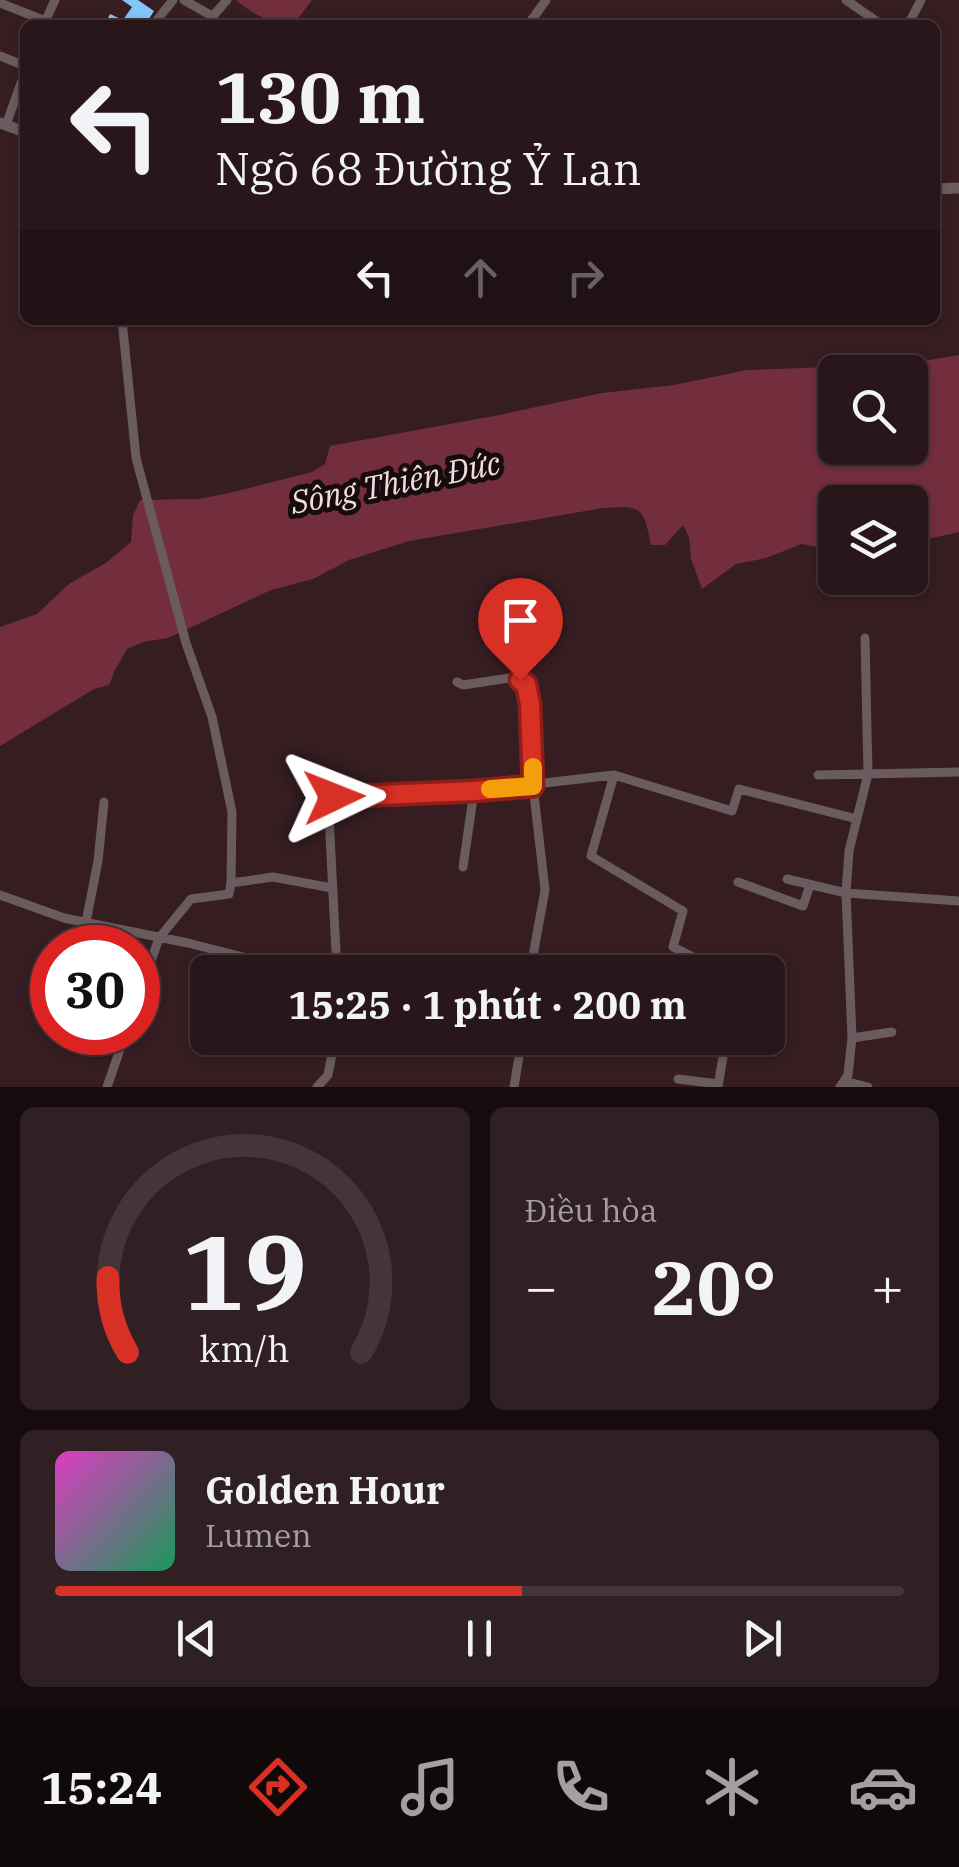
<!DOCTYPE html>
<html lang="vi">
<meta charset="utf-8">
<style>
body{margin:0;font-family:"IBM Plex Serif",serif;background:#301f23;color:#f1f3f6;height:100vh;display:flex;flex-direction:column;font-size:38px;white-space:nowrap}
*{box-sizing:border-box;margin:0}
p{font-size:32px;color:#a59fa2}
.icon{flex:none;width:55px;height:55px;fill:none;stroke:currentColor;stroke-width:2;stroke-linecap:round;stroke-linejoin:round}
.map{position:relative;height:1087px;overflow:hidden}
.drawer{display:flex;flex-direction:column;gap:20px;padding:20px;background:#160c0e;flex:1}
.drawer>*{flex:none}
.banner{position:absolute;left:20px;top:20px;width:920px;height:305px;border-radius:15px;box-shadow:0 2px 8px #0004,0 0 0 2px #443539;background:#28161a;color:#f1f3f6;overflow:hidden}
.fabs{position:absolute;left:818px;top:355px;display:grid;gap:20px}
.fabs a{display:grid;place-items:center;width:110px;height:110px;border-radius:15px;background:#28161a;box-shadow:0 2px 8px #0004,0 0 0 2px #443539;font-size:50px}
.speed{position:absolute;left:30px;top:925px;display:flex;gap:20px;font-size:50px;font-weight:700;text-align:center}
.speed>*{display:grid;place-content:center;width:130px;height:130px;border-radius:50%;background:#28161a;box-shadow:0 2px 8px #0004,0 0 0 2px #443539;line-height:1}
.speed .limit{border:15px solid #d22;background:#fff;color:#111}
.pin{position:absolute;display:grid;place-items:center;width:85px;height:85px;color:#fff;margin:-102px -42px;border-radius:50% 50% 50% 0;rotate:-45deg;box-shadow:0 0 10px #0007}
.pin .icon{rotate:45deg}
.me{position:absolute;width:110px;margin:-55px;rotate:88deg;stroke-linejoin:round;filter:drop-shadow(0 0 8px #0008)}
.turn{display:flex;align-items:center;gap:35px;height:210px;padding:0 30px;font-size:45px}
.turn .icon{width:130px;height:130px;stroke-width:2.5}
.turn b{display:block;font-size:70px;line-height:85px}
.lanes{display:flex;align-items:center;height:95px;padding:0 30px;background:#0003;justify-content:center;gap:50px;direction:ltr}
.lanes .off{opacity:.35}
.big{font-size:75px;font-weight:700;line-height:1.1}
.drawer .widget{flex:1;display:flex;flex-direction:column;justify-content:center;gap:15px;min-width:0;padding:0 35px;border-radius:15px;background:#301f23}
.drawer .dial{align-items:center;gap:0}
.dial svg{height:260px;overflow:visible;fill:none;stroke:#443539;stroke-width:7;stroke-linecap:round;text-anchor:middle}
.dial text{fill:#f1f3f6;stroke:none}
.song{display:flex;align-items:center;gap:30px}
.cover{width:120px;height:120px;border-radius:15px;background:linear-gradient(135deg,hsl(310 70% 55%),hsl(150 70% 35%))}
.played{height:10px;border-radius:5px;background:linear-gradient(90deg,#d93025 55%,#443539 55%)}
.keys{display:flex;justify-content:space-around;direction:ltr}
.heat{display:flex;justify-content:space-between;align-items:center;font-size:55px;direction:ltr}
.drawer .tiles{flex:1;display:grid;gap:20px;grid-template-columns:1fr 1fr}
.widget:last-child{grid-column:span 2}
.trip{position:absolute;left:190px;top:955px;width:595px;height:100px;border-radius:15px;background:#28161a;box-shadow:0 2px 8px #0004,0 0 0 2px #443539;font-weight:700;line-height:100px;text-align:center}
.menu{display:flex;height:160px;justify-content:space-around;align-items:center;background:#10090a;color:#a59fa2}
.menu .icon{width:70px;height:70px}
.menu .active{color:#d93025}
.menu b{font-size:45px;color:#f1f3f6}
.map>svg:first-child{display:block}
.water{fill:#732e3e;fill-rule:evenodd}
.building{fill:#82c5f6}
.lines{fill:none;stroke-linecap:round;stroke-linejoin:round}
.minor{stroke:#6a5c5e;stroke-width:9}
.tertiary{stroke:#6a5c5e;stroke-width:11}
.route-casing{stroke:#8d1f18;stroke-width:25}
.route{stroke:#d93025;stroke-width:18}
.slow{stroke:#f59e0b;stroke-width:18}
.labels{text-anchor:middle;dominant-baseline:central;stroke-width:10;stroke-linejoin:round;paint-order:stroke}
.water-label{font-size:32px;font-style:italic;fill:#f3dcdf;stroke:#160b0d}
</style>
<div class="map">
<svg width="959" height="1087" viewBox="0 0 959 1087">
<rect width="100%" height="100%" fill="#361d22"/>
<!-- water -->
<path class="water" d="M236 0H312L294 24C274 27 250 12 236 0Z
M959 355V532L910 543V502H835V550L802 544 766 558 736 564 702 589 691 559 689 537 683 525 665 545H651C643 506 643 506 603 508L409 541 349 560 313 579 271 590 168 638 143 642 127 649 115 670 109 685 94 689 0 746V627L37 614 70 583 106 563 131 542 133 516 140 500 198 499 234 492 312 472 325 464 330 446 499 415 602 393 674 385 747 370 831 367 877 369ZM835 372H910V448H835Z"/>
<!-- building -->
<path class="building" d="M122 0H138L154 11 145 25H111L106 22 110 14 123 20 132 7Z"/>
<g class="lines">
<!-- minor -->
<path class="minor" d="M184 0 212 16
M846 0 882 25
M0 3 56 25
M45 22 55 0
M153 25 173 0
M205 25 227 0
M528 25 546 0
M908 25 921 0
M0 56 25 66
M6 125 25 72
M122 320 136 458 186 643 212 717 232 812 231 883 229 894 191 899 159 938 138 999
M457 682 463 685 510 678 526 684 529 705 533 786 545 890 530 972
M614 775 591 856 683 911 673 947 723 972
M818 775 959 772
M463 867 474 791
M787 879 846 893 959 901
M738 882 803 906 810 885
M231 883 273 877 332 888
M0 895 64 918 188 943 301 972
M86 922 98 861 104 802
M337 972 329 816 334 797 474 791 614 775 732 811 739 789 857 819
M852 1038 892 1032
M678 1079 718 1084
M844 1081 868 1087
M107 1087 126 1032
M317 1087 328 1075 335 1038
M514 1087 522 1038
M718 1087 726 1038
M840 1087 848 1075 852 1038 846 893 849 851 868 774 865 638"/>
<!-- tertiary -->
<path class="tertiary" d="M0 123 25 132
M935 189 959 188"/>
</g>
<g class="lines">
<defs>
<path id="route" d="M334 797 474 791 533 786 530 704 526 684 520 680"/>
</defs>
<!-- route casing -->
<use href="#route" class="route-casing"/>
<!-- route -->
<use href="#route" class="route"/>
<!-- slow -->
<path class="slow" d="M490 789 533 786V767"/>
</g>
<g class="labels">
<!-- water labels -->
<g class="water-label">
<text transform="translate(395 482) rotate(-11)">Sông Thiên Đức</text>
</g>
</g>
</svg>
<div class="fabs">
<a><svg class="icon" aria-label="search" viewBox="0 0 24 24"><circle cx="10" cy="10" r="6"/><path d="M15 15l6 6"/></svg></a>
<a><svg class="icon" aria-label="layers" viewBox="0 0 24 24"><path d="M12 4l9 5-9 5-9-5zM3 14l9 5 9-5"/></svg></a>
</div>
<div class="speed"><div class="limit">30</div></div>
<div class="pin" style="left:520px;top:680px;background:#d93025"><svg class="icon" aria-label="arrive" viewBox="0 0 24 24"><path d="M6 21V4h12l-3 4 3 4H6"/></svg></div>
<svg class="me" style="left:334px;top:797px" viewBox="-20 -20 40 40"><path d="M0-17L14 15 0 8-14 15z" fill="#d93025" stroke="#fff" stroke-width="4"/></svg>
<div class="trip">15:25 · 1 phút · 200 m</div>
<div class="banner">
<div class="turn"><svg class="icon" aria-label="left" viewBox="0 0 24 24"><path d="M17 20v-9H6M10 6l-5 5 5 5"/></svg><div><b>130 m</b>Ngõ 68 Đường Ỷ Lan</div></div>
<div class="lanes"><svg class="icon" aria-label="left" viewBox="0 0 24 24"><path d="M17 20v-9H6M10 6l-5 5 5 5"/></svg><svg class="icon off" aria-label="ahead" viewBox="0 0 24 24"><path d="M12 20V5M6 11l6-6 6 6"/></svg><svg class="icon off" aria-label="right" viewBox="0 0 24 24"><path d="M7 20v-9h11M14 6l5 5-5 5"/></svg></div>
</div>
</div>
<section class="drawer">
<div class="tiles">
<div class="widget dial"><svg viewBox="0 0 100 80">
<path d="M14 69A42 42 0 1 1 86 69"/>
<path d="M14 69A42 42 0 0 1 8 46" stroke="#d93025"/>
<text x="50" y="56" font-size="32" font-weight="700">19</text>
<text x="50" y="72" font-size="11">km/h</text>
</svg></div>
<div class="widget"><p>Điều hòa</p>
<div class="heat"><a>−</a><b class="big">20°</b><a>+</a></div>
</div>
<div class="widget">
<div class="song"><i class="cover"></i><div><b>Golden Hour</b><p>Lumen</p></div></div>
<div class="played"></div>
<div class="keys"><svg class="icon" aria-label="previous" viewBox="0 0 24 24"><path d="M18 5L8 12l10 7zM5 5v14"/></svg><svg class="icon" aria-label="pause" viewBox="0 0 24 24"><path d="M8 5v14M16 5v14"/></svg><svg class="icon" aria-label="next" viewBox="0 0 24 24"><path d="M6 5l10 7-10 7zM19 5v14"/></svg></div>
</div>
</div>
</section>
<nav class="menu">
<b>15:24</b>
<svg class="icon active" aria-label="directions" viewBox="0 0 24 24"><path d="M12 3l9 9-9 9-9-9zM9 14v-3h6M13 9l2 2-2 2"/></svg>
<svg class="icon" aria-label="music" viewBox="0 0 24 24"><path d="M9 18V5l10-2v13"/><circle cx="6" cy="18" r="3"/><circle cx="16" cy="16" r="3"/></svg>
<svg class="icon" aria-label="phone" viewBox="0 0 24 24"><path d="M5 4h4l2 5-3 2q2 4 5 5l2-3 5 2v4C11 20 4 13 5 4z"/></svg>
<svg class="icon" aria-label="climate" viewBox="0 0 24 24"><path d="M12 3v18M4 7l16 10M4 17L20 7"/></svg>
<svg class="icon" aria-label="car" viewBox="0 0 24 24"><path d="M5 17H2v-5l4-1 3-4h7l3 4 3 1v5h-3M9 17h6M6 11h13"/><circle cx="7" cy="17" r="2"/><circle cx="17" cy="17" r="2"/></svg>
</nav>
